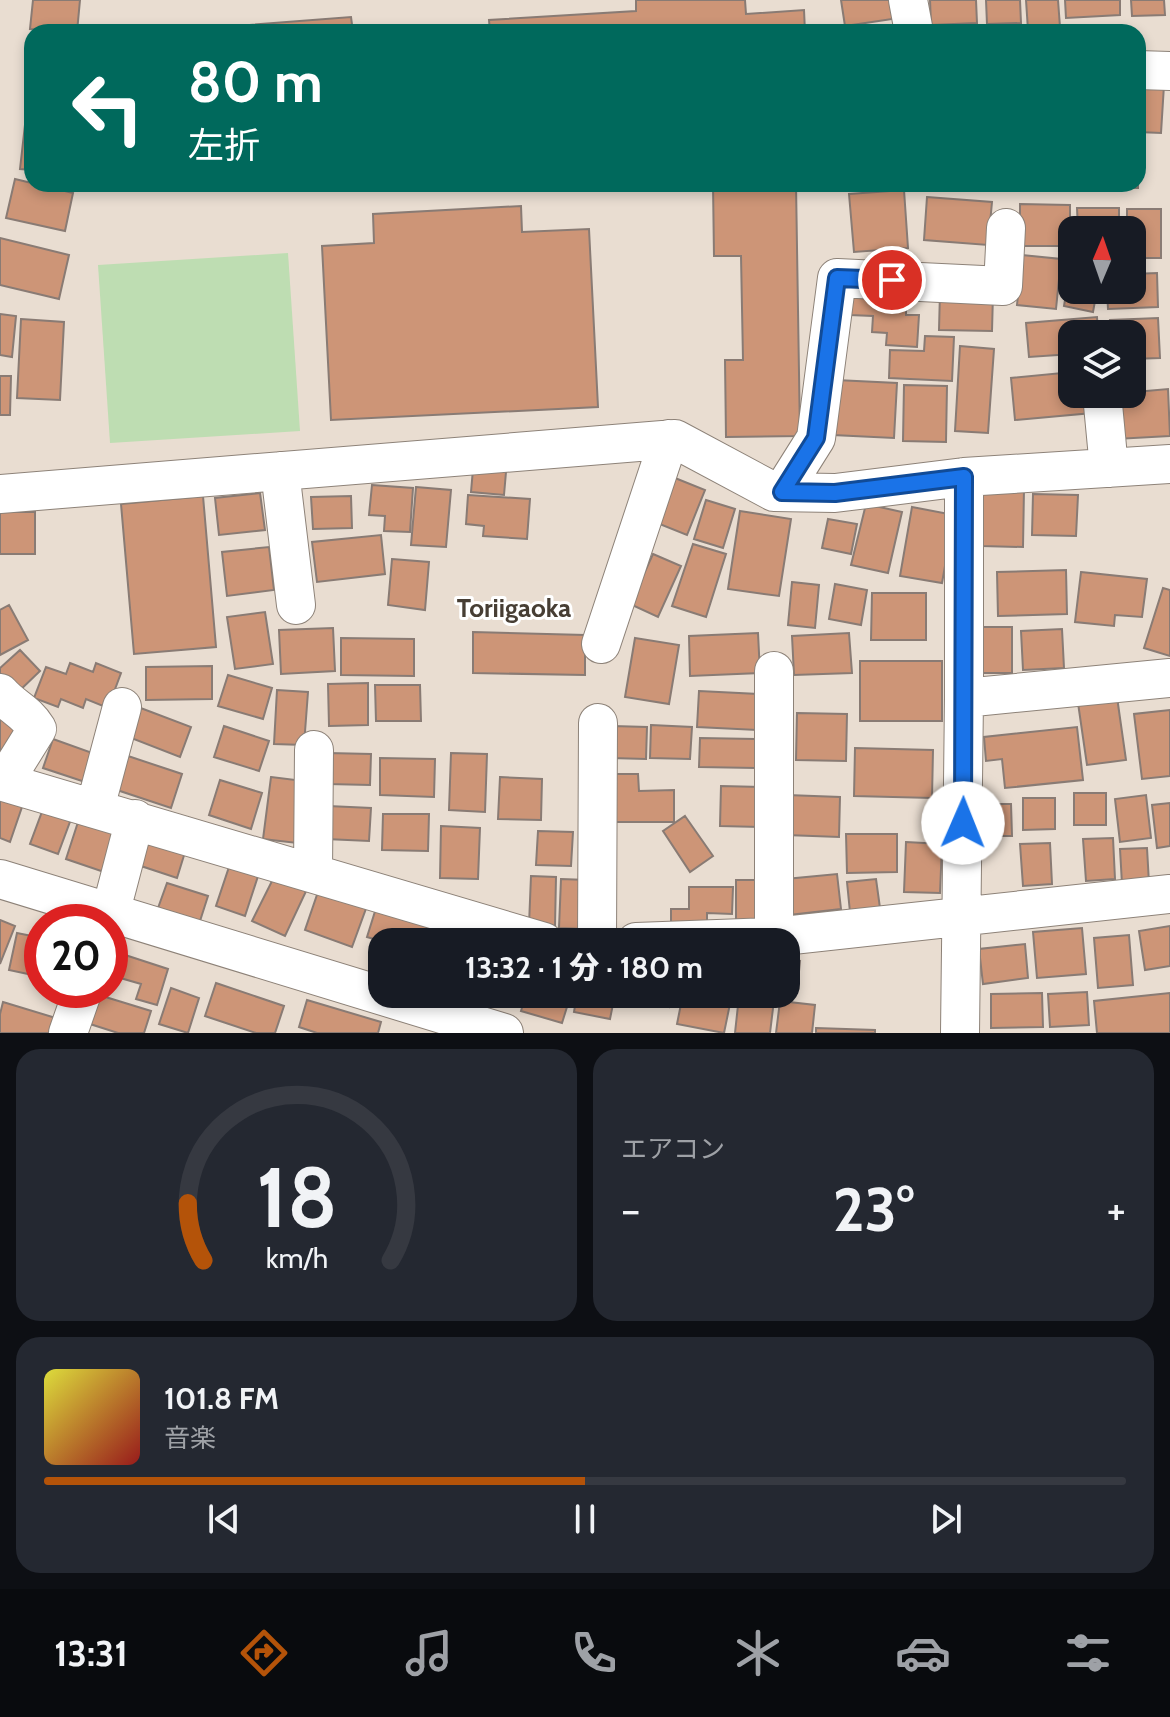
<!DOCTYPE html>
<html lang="ja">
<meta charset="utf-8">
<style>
body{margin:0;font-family:Cabin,"Noto Sans JP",sans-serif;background:#242831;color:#f1f3f6;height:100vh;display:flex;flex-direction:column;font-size:30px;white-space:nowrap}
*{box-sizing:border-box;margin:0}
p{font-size:26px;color:#9ea1a6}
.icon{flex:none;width:44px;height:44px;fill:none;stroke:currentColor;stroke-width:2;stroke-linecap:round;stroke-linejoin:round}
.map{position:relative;height:1033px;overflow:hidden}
.details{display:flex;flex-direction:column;gap:16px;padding:16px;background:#0d0f14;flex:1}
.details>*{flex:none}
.hud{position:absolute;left:24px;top:24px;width:1122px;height:168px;border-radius:24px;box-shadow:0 4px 12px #0003;background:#00695c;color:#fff;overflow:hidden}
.needle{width:52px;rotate:2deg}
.controls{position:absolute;left:1058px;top:216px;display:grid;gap:16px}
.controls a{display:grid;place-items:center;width:88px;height:88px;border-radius:16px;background:#171b24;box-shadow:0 4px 12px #0003;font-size:40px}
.speed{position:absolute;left:24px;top:904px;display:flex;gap:16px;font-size:40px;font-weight:700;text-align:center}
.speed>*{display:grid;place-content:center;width:104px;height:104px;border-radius:50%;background:#171b24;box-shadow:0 4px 12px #0003;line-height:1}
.speed .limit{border:12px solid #d22;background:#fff;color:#111}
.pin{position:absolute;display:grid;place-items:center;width:68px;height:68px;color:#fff;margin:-34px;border:4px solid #fff;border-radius:50%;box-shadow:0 2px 8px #0007}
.me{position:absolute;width:88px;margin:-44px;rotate:1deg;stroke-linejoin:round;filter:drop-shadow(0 0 6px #0008)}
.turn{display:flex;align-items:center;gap:28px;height:168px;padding:0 32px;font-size:36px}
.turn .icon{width:104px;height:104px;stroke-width:2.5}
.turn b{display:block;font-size:56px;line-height:68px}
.big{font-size:60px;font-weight:800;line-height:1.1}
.details .card{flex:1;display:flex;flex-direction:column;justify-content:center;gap:12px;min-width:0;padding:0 28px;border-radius:24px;background:#242831}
.details .dial{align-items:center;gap:0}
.dial svg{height:208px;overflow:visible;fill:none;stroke:#363941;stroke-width:7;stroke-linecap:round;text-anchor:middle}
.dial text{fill:#f1f3f6;stroke:none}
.song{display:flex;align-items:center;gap:24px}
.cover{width:96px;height:96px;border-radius:12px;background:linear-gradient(135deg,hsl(60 70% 55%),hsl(0 70% 35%))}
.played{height:8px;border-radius:4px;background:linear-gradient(90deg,#b45309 50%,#363941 50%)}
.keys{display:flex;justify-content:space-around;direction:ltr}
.heat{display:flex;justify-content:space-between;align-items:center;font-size:44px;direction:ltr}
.details .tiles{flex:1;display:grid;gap:16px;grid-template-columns:1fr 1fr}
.card:last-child{grid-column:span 2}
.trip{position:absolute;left:368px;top:928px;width:432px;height:80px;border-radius:24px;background:#171b24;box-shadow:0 4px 12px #0003;font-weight:800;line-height:80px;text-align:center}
.menu{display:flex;height:128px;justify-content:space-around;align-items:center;background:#090b0e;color:#9ea1a6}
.menu .icon{width:56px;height:56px}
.menu .active{color:#b45309}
.menu b{font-size:36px;color:#f1f3f6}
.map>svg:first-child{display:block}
.green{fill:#beddb2}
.building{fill:#cd9577;stroke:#897b74;stroke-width:2}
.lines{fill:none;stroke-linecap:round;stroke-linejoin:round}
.minor-casing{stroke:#8d8278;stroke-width:40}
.minor{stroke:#fff;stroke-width:38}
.route-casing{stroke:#114b97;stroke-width:20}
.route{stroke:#1a73e8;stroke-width:14}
.labels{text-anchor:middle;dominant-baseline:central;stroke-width:6;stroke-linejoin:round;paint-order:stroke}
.neighbourhood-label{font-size:26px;font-weight:bold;fill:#473e34;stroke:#fff}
</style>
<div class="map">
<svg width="1170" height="1033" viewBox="0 0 1170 1033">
<rect width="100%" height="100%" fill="#e9ddd1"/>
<!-- green -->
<path class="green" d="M288 253 300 431 110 443 98 265Z"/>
<!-- building -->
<path class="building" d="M33 0H80L77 32 30 29Z
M636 0H745L746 14 804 10 805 32H490L489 20 636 11Z
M841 0H896L899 18 845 26Z
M930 0H976L977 23 931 25Z
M986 0H1020L1021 23 987 24Z
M1026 0H1058L1060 27 1028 30Z
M1065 0H1120V15L1066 18Z
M1131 0H1164L1165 15 1132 16Z
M351 17 353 32H199L198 29Z
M1138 84 1164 85 1161 133 1138 132Z
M26 116H32V170L20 169Z
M1138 149V188L1084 187V184H1138Z
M15 179 73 193 65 231 6 218Z
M713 184H796L800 436 726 437 725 360H743L741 256H714Z
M1018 184H1077V188L1018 189Z
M904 190 908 248 854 252 849 194Z
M927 197 992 202 988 245 924 240Z
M1020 204 1070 205V246H1020Z
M521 206 522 232 589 229 598 407 331 420 322 246 374 243 373 214Z
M1077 208H1119V230H1078Z
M1127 209H1161V258H1132V230H1127Z
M0 238 69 255 59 299 0 285Z
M1022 255 1061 259 1056 309 1017 305Z
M1072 259V290H1097L1093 312 1064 306Z
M1157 273 1158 307 1108 309 1107 290H1132V274Z
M851 290 906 293V315H919L917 347 886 345 887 333 872 332 873 316 850 315Z
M940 292 993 294 992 331 939 330Z
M0 314 16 316 12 357 0 355Z
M1097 317 1098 334H1072V354L1029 357 1026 323Z
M1158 318 1160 358 1132 359V334H1111L1110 320Z
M21 319 64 322 60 400 17 398Z
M925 336 954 337 952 381 889 378 890 350 924 351Z
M960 346 994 349 988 433 955 431Z
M1072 372V394H1091L1092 413 1015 420 1011 378Z
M0 376H11L10 415H0Z
M836 380 897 383 894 438 833 435Z
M904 385 947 386 946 442 903 441Z
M1168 389 1170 436 1116 439 1113 394Z
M473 469 506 472 504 495 471 492Z
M675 478 705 490 687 535 657 523Z
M372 485 413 488 410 532 384 531 385 516 369 515Z
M416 487 451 490 446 547 411 545Z
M982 488 1024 489 1023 547 982 546Z
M260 493 265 530 219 535 215 498Z
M1033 494 1078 495 1076 536 1032 535Z
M468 495 530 499 527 539 483 536 484 526 466 524Z
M203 496 216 647 134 654 121 504Z
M351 496 352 528 313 529 311 497Z
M706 500 735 509 723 548 694 539Z
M866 504 902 512 888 573 851 565Z
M912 507 954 515 942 583 900 576Z
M740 511 791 519 779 596 728 589Z
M0 512H35V554H0Z
M828 519 857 524 851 554 822 548Z
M381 535 385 574 317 582 312 542Z
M693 544 726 554 706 617 672 606Z
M269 547 274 590 227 596 222 552Z
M653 554 681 566 658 617 630 604Z
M392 559 429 562 425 610 388 605Z
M1066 570 1067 614 998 616 997 572Z
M1081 572 1147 579 1142 617 1115 615 1114 626 1075 622Z
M792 582 819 585 815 628 788 625Z
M835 584 867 590 861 625 829 619Z
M1163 588 1170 590V656L1144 648Z
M872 593H926V640H871Z
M9 605 28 640 0 655V610Z
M265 612 273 664 235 669 227 617Z
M978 627H1012V673H979Z
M333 628 335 671 281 674 279 630Z
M1062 629 1064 668 1023 670 1021 631Z
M473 632 585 635V675L473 673Z
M758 633 760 673 690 676 689 636Z
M849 633 852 673 794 675 792 636Z
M341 638 414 639V676L341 675Z
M635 638 679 645 669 704 625 697Z
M20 650 40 671 15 695 0 678V668Z
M860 661H942V721H860Z
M70 663 93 672 96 663 121 673 108 708 86 699 83 708 61 699 58 707 34 698 46 667 66 674Z
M212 666V699L146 700V667Z
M228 675 272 688 263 719 218 706Z
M368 683V725L329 726 328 684Z
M375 685H420L421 721H376Z
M277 690 308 692 304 745 274 744Z
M699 691 758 694 757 730 697 727Z
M1117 697 1126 760 1087 765 1078 703Z
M138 707 191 727 180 757 126 736Z
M1170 710V776L1142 779 1134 714Z
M0 711 24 727 0 763Z
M797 713 847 714 846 761 796 760Z
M651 725 692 727 690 759 650 758Z
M224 726 269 741 259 771 214 757Z
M613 726 647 727 646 759 611 758Z
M1077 727 1083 780 1005 788 1002 759 986 761 984 737Z
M700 738 755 739V768L699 767Z
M53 739 98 755 88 783 43 768Z
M855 748 933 750 932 798 854 796Z
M328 753 371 754 370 785 328 784Z
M451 753 487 754 485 812 449 810Z
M125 755 182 774 171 808 114 789Z
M380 758 435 759 434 797 380 795Z
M615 774H638L639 791 674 790V822H614Z
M271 777 304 781 297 843 263 839Z
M500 777 542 779 541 820 498 819Z
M220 780 262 793 251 829 209 815Z
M721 786 761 787 760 827 720 826Z
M1074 793H1106V825H1074Z
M787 795 840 797 839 837 786 835Z
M1146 795 1151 838 1120 842 1115 799Z
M0 796 23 804 10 842 0 838Z
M1023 798H1055V829L1023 830Z
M1170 803V846L1157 848 1152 805Z
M980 804H1011L1012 836H980Z
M328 806 371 808 369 841 326 839Z
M43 809 71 819 58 854 30 844Z
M383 814H429L428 851 382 850Z
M685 816 713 856 690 872 663 831Z
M79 819 118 832 104 872 66 859Z
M441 826 480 828 478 879 440 878Z
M538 831 573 832 571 866 536 865Z
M846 834H897V872L847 873Z
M147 837 186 849 177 878 138 865Z
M1113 838 1115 879 1086 881 1083 839Z
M906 842 942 844 940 893 904 892Z
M1050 843 1052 884 1023 886 1020 844Z
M1147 848 1149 883 1122 884 1120 849Z
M231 861 260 870 245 916 216 906Z
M276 873 308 887 285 936 252 921Z
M837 874 841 909 789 915 786 879Z
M531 876 556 877 555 926 529 925Z
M561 879 587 880 585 929 559 928Z
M876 879 880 908 850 912 847 882Z
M736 880H764L765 931H736Z
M167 883 208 896 200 921 158 908Z
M320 886 368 903 352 947 305 930Z
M689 887H733L732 914 707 913V932H671V909H689Z
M377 905 429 921 422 942H384L367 937Z
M440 917 483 942H430Z
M0 920 15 926 0 964Z
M1170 926V966L1145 970 1139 931Z
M1082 928 1086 974 1037 978 1033 932Z
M17 933 42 938V977L9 970Z
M1129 935 1133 985 1098 988 1094 938Z
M1025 944 1028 978 983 984 979 949Z
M116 952 168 969 157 1005 136 999 141 984 110 975Z
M786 960 800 961 797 992 786 991Z
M216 983 284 1006 275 1033H256L205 1016Z
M171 988 199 998 188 1033 159 1024Z
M1087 992 1089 1025 1050 1027 1048 994Z
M1042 993 1043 1027 991 1028V994Z
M1170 993V1033H1097L1094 1001Z
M526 994H571L562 1023 521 1011Z
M577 994H615L610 1019 574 1012Z
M622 994H671L669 1007 621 999Z
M683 994H732L724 1033 677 1024Z
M99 995 151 1011 144 1033H118L90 1024Z
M739 996 774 1000 770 1033H735Z
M307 1000 381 1022 378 1033H317L299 1027Z
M780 1001 815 1005 812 1033H776Z
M3 1002 59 1019 55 1033H0V1014Z
M816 1028 875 1030V1033H816Z"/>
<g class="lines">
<defs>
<path id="minor" d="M908 0 914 32
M1138 70 1170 71
M1102 394 1109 468
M280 471 296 605
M782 492 816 438 837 278 1003 286 1006 228
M0 494 675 439 774 492 835 493 964 477 1170 464
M601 644 669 439
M0 693C13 708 26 711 37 729L4 782
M964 698 1170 678
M0 781 544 942
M95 808 122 707
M313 872 314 750
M0 879 504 1033
M108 922 135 819
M774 937V671
M597 942 598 723
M636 942 774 937 1170 894
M68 1033 83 990
M960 1033 964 698V477"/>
</defs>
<!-- minor casing -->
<use href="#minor" class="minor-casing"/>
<!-- minor -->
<use href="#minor" class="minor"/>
</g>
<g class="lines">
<defs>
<path id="route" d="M892 280 837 278 816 438 782 492 835 493 964 477 963 823"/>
</defs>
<!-- route casing -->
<use href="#route" class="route-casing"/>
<!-- route -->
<use href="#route" class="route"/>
</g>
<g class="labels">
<!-- neighbourhood labels -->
<g class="neighbourhood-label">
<text x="514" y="608">Toriigaoka</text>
</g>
</g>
</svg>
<div class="controls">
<a><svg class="needle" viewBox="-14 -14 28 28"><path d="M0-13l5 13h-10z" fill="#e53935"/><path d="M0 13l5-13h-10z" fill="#9ea1a6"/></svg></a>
<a><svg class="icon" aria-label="layers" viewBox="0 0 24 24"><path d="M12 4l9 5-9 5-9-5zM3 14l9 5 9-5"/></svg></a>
</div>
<div class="speed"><div class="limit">20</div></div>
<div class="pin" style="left:892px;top:280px;background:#d93025"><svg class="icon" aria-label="arrive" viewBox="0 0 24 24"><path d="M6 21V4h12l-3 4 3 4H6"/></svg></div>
<svg class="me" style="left:963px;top:823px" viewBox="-20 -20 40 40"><circle r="19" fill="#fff"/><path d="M0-13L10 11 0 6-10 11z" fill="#1a73e8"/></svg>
<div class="trip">13:32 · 1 分 · 180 m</div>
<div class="hud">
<div class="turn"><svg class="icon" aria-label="left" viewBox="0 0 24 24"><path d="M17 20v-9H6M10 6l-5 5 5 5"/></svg><div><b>80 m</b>左折</div></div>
</div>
</div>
<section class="details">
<div class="tiles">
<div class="card dial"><svg viewBox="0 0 100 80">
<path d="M14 69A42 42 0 1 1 86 69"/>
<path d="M14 69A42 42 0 0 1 8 47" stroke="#b45309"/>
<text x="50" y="56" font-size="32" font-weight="700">18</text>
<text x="50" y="72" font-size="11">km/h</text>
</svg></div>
<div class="card"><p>エアコン</p>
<div class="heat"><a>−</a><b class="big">23°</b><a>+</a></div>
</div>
<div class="card">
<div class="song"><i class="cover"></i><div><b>101.8 FM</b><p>音楽</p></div></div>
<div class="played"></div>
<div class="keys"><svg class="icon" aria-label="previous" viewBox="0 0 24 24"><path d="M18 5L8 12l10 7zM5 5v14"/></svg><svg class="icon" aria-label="pause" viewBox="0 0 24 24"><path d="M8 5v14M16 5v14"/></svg><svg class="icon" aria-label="next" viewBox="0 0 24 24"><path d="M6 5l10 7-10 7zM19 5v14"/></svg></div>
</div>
</div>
</section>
<nav class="menu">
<b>13:31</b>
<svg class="icon active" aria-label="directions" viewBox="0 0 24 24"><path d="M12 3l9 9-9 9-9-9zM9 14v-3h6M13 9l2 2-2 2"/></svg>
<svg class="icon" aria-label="music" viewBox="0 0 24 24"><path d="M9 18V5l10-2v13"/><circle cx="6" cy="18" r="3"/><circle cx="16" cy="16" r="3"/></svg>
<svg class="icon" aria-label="phone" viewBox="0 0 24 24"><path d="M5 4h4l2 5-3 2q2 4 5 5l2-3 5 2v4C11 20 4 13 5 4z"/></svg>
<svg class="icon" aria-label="climate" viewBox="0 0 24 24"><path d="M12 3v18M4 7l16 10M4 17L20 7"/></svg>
<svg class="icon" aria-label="car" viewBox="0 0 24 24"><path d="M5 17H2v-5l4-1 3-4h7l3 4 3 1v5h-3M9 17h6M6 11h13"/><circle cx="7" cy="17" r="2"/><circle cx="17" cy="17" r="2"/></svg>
<svg class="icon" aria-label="filters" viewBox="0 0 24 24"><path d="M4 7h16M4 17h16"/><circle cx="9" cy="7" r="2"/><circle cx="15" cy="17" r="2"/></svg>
</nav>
